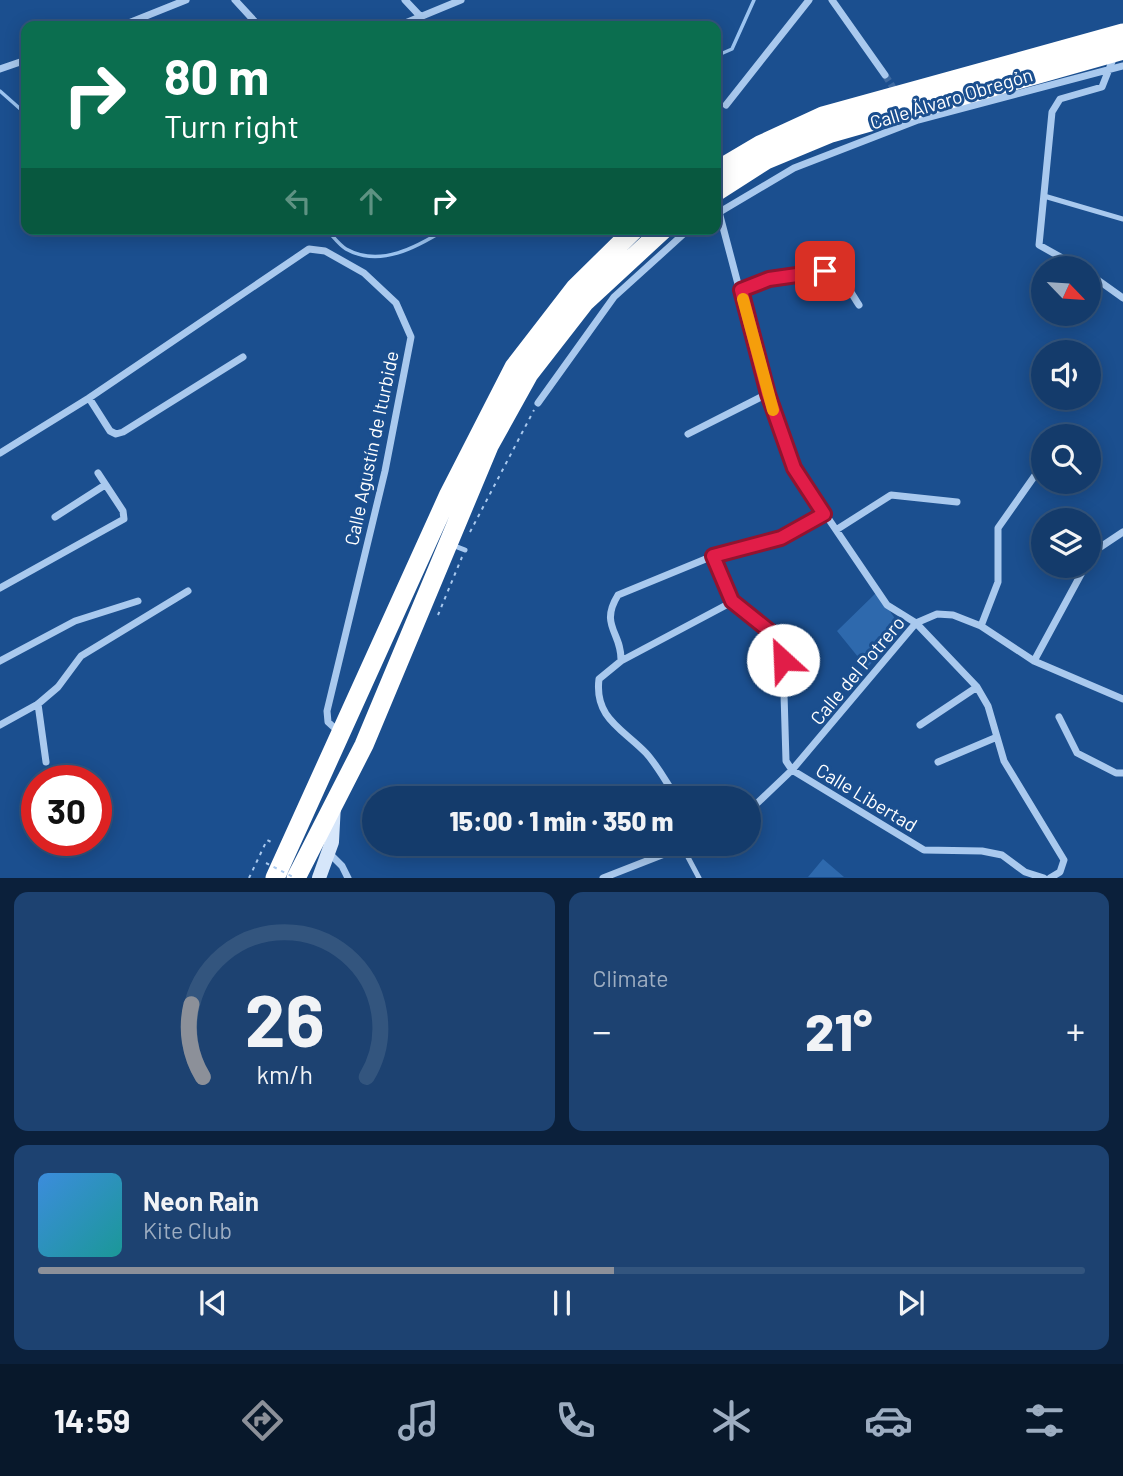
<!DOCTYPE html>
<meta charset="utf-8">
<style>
body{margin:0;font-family:Barlow,sans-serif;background:#1d4271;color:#f1f3f6;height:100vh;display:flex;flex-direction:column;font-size:26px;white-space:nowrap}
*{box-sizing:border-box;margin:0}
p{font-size:23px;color:#9dadc1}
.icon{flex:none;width:38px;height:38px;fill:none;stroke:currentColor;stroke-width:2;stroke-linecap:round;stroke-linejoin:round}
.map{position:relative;height:878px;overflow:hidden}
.panel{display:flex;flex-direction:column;gap:14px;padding:14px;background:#0b203b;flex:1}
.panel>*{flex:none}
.guide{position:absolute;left:21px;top:21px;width:700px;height:214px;border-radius:14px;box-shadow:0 4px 18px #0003,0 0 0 2px #33557e;background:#0b6e4f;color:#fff;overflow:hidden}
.needle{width:46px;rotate:115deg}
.buttons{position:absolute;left:1031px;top:256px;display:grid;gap:14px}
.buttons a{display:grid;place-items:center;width:70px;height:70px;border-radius:50%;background:#143b6b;box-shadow:0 4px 18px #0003,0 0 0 2px #33557e;font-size:35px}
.speed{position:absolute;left:21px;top:765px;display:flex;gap:14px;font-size:35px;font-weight:700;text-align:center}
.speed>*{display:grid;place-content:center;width:91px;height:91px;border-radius:50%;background:#143b6b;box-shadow:0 4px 18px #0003,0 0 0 2px #33557e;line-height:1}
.speed .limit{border:10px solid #d22;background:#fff;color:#111}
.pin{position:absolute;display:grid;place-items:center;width:60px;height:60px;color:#fff;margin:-30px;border-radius:14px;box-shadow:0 4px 10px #0006}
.me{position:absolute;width:77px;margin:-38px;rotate:335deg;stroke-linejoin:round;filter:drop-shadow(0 0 5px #0008)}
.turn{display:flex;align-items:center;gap:24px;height:147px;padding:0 28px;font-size:32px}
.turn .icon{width:91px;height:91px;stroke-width:2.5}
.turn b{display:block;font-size:49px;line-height:60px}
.lanes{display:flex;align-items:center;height:66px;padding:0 28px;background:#0003;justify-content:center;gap:35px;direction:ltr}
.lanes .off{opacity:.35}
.big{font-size:52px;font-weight:800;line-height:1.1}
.panel .tile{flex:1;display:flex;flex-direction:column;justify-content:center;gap:10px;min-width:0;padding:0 24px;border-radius:14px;background:#1d4271}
.panel .dial{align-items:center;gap:0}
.dial svg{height:182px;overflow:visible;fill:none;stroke:#33557e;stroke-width:7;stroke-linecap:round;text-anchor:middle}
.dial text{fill:#f1f3f6;stroke:none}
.song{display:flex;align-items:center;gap:21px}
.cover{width:84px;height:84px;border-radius:10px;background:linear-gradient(135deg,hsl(210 70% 55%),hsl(180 70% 35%))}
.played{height:7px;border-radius:4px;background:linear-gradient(90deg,#8c9099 55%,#33557e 55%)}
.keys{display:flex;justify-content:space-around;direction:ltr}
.heat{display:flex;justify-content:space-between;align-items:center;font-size:38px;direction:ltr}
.panel .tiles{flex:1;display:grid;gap:14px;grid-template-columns:1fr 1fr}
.tile:last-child{grid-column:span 2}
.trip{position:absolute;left:362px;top:786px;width:399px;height:70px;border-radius:35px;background:#143b6b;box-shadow:0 4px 18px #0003,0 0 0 2px #33557e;font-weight:800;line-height:70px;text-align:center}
.tab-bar{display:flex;height:112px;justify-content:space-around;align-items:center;background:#08182b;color:#9dadc1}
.tab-bar .icon{width:49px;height:49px}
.tab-bar .on{color:#8c9099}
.tab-bar b{font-size:32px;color:#f1f3f6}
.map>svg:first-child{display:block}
.green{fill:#2e69ad}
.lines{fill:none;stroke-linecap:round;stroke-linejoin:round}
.stream{stroke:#9cc4f0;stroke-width:3.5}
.street-tunnel{stroke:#3d69a0;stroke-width:7;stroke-dasharray:7 3.5;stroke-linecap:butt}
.path{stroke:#a9c9ee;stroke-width:2;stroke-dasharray:3.5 5;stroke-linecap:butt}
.lane{stroke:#a9c9ee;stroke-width:5}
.street{stroke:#a9c9ee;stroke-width:7}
.secondary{stroke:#d6e6fa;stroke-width:14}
.highway{stroke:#fff;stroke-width:19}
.path-bridge{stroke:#a9c9ee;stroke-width:2;stroke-dasharray:3.5 5;stroke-linecap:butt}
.route-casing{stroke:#92132f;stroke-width:18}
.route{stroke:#e11d48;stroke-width:12}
.slow{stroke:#f59e0b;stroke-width:12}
.labels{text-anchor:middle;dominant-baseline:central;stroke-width:6;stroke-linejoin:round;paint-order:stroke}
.street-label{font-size:19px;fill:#fff;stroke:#1b4f8f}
</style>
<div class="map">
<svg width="1123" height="878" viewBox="0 0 1123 878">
<rect width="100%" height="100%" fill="#1b4f8f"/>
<!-- green -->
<path class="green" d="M877 592 902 629 867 668 837 631Z
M823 859 844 877H808Z"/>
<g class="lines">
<!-- stream -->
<path class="stream" d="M716 56 732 49 754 0
M0 91 26 114
M326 229C332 235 339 245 346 249 380 268 417 247 446 229"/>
<!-- street-tunnel -->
<path class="street-tunnel" d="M885 75 896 92"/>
<!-- path -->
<path class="path" d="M470 532 534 410
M438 615 462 557
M249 878 267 840 275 844"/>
<!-- lane -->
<path class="lane" d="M1044 196 1123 219
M452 545 465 550
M682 846 699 878"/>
<!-- street -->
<path class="street" d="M235 0 259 26
M405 0 420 16
M832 0 885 75
M121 26 186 0
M398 26 461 0
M0 69 26 60
M726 105 809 0
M719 212 767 394 794 468 887 605 916 623 977 687 988 706 1004 761 1064 860 1060 872 1050 878
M718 213 794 168 918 120 1123 66
M1080 268 1039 245 1052 112 1060 99 1102 87 1115 54
M1088 273 1123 298
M741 290C762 282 820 262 839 277 847 284 853 296 859 305
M89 398 110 431 116 434 123 432 243 357
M538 403 614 297 689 229
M688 434 767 394
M0 453 89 398 309 249 325 251 364 273 396 303 411 337 385 471 327 711 328 722 339 732
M55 517 105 485
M836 530 891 495 957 502
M713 556 732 602 777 637 783 660 786 761 792 770 924 850 982 851 1002 855 1025 872 1044 878
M1088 561 1093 552 1123 532
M0 588 124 519 123 511 98 473
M981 626 998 582V528L1043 464
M0 661 75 621 138 601
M621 661 732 602
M1034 661 1086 565
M38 704 46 762
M1059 717 1077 753 1116 773H1123
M0 725 38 704 58 687 81 656 188 591
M920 725 977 687
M938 762 997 737
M677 798C667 784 658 766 646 753 623 729 594 718 599 679L621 661C622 632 599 626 618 595L713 556 781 538 824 514
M749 811 792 770 916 623 937 614 953 615 981 626 1034 661 1123 699
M327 851 342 866 348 878
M603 878 690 844"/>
<!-- secondary -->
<path class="secondary" d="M319 878 332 842 334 804"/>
<!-- highway -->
<path class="highway" d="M716 171 760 145 823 116 1123 33
M716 192 766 160 831 133 1123 50
M275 878 449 494 514 367 575 288 635 229
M296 878 364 745 489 446 529 374 585 302 664 229"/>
<!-- path-bridge -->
<path class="path-bridge" d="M266 863 295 878"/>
</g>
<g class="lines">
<defs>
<path id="route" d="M783 660 777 637 732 601 713 556 781 538 824 514 794 468 768 394 741 290 769 279 825 271"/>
</defs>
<!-- route casing -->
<use href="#route" class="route-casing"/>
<!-- route -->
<use href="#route" class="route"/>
<!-- slow -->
<path class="slow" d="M743 299 773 410"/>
</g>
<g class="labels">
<!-- street labels -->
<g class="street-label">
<text transform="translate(951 98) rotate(-17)">Calle Álvaro Obregón</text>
<text transform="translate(371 448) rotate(-78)">Calle Agustín de Iturbide</text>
<text transform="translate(857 670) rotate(-50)">Calle del Potrero</text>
<text transform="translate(867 797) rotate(31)">Calle Libertad</text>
</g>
</g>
</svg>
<div class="buttons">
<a><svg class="needle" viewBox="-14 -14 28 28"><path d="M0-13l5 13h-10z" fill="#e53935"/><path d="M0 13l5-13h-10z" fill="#9dadc1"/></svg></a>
<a><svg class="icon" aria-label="sound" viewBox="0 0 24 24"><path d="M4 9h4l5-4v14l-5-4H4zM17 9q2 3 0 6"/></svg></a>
<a><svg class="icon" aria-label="search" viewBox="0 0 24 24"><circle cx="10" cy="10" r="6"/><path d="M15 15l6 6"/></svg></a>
<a><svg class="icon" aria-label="layers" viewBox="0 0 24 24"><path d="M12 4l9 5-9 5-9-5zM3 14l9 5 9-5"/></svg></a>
</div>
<div class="speed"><div class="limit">30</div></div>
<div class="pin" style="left:825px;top:271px;background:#d93025"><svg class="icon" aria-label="arrive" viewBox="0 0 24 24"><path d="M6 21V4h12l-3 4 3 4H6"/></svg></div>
<svg class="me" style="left:783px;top:660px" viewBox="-20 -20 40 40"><circle r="19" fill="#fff"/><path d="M0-13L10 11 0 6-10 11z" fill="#e11d48"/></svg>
<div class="trip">15:00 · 1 min · 350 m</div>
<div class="guide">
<div class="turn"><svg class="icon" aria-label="right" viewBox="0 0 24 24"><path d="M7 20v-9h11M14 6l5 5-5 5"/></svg><div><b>80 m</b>Turn right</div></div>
<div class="lanes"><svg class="icon off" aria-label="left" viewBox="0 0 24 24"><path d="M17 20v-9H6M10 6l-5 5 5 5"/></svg><svg class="icon off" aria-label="ahead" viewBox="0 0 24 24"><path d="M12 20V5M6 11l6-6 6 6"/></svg><svg class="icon" aria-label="right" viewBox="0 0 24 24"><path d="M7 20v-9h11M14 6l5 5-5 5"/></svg></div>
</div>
</div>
<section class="panel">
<div class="tiles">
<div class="tile dial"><svg viewBox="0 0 100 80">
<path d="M14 69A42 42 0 1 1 86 69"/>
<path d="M14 69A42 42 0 0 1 9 37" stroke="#8c9099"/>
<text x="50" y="56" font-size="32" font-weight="700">26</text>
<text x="50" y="72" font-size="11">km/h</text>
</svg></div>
<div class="tile"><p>Climate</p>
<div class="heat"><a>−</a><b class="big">21°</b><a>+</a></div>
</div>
<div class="tile">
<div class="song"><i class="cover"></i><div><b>Neon Rain</b><p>Kite Club</p></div></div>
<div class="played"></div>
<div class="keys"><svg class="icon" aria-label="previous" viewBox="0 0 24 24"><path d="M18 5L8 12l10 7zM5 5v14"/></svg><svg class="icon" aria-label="pause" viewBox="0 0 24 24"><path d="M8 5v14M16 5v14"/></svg><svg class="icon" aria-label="next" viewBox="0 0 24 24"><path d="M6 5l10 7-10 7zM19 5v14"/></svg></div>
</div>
</div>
</section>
<nav class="tab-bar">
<b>14:59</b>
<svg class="icon on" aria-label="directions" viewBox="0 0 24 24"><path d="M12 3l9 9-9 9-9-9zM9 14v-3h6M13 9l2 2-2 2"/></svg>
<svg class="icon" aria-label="music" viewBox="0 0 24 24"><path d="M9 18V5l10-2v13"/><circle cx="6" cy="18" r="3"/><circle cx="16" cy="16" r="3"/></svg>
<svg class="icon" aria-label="phone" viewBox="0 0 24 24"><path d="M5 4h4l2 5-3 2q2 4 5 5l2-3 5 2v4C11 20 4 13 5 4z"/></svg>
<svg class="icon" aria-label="climate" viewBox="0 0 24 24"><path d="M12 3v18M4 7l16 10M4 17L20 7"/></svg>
<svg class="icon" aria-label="car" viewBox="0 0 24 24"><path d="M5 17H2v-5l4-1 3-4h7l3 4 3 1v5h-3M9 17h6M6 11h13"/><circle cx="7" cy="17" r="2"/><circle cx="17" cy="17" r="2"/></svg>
<svg class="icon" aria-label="filters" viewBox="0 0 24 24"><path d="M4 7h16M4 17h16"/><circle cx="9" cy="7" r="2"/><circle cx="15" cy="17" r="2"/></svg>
</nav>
